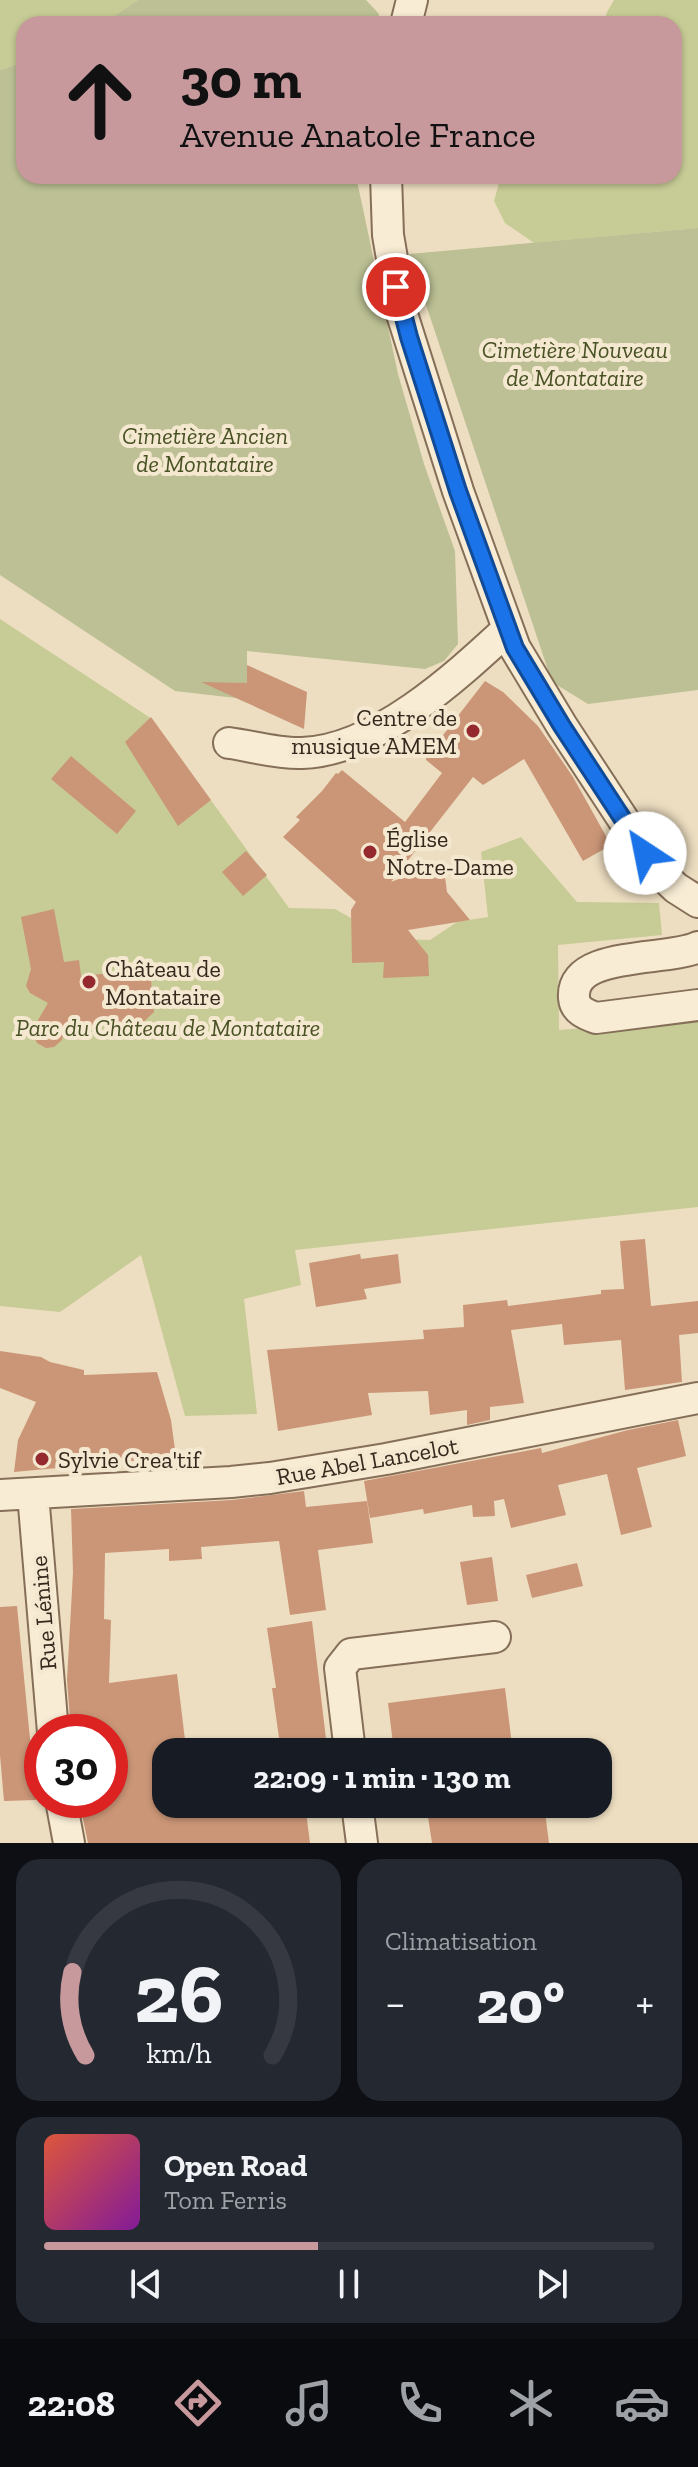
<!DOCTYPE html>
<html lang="fr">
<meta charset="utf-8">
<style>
body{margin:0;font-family:"Zilla Slab",serif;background:#242831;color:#f1f3f6;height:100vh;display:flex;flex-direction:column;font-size:30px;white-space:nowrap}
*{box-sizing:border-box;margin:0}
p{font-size:26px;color:#9ea1a6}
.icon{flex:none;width:44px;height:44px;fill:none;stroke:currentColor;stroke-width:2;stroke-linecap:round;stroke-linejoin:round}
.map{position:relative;height:1843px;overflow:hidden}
.drawer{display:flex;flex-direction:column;gap:16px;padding:16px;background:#0d0f14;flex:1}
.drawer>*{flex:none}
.guide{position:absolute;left:16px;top:16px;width:666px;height:168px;border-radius:24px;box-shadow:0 2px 6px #0004;background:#c7989c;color:#111;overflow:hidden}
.speed{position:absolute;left:24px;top:1714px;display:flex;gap:16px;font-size:40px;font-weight:700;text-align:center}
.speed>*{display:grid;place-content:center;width:104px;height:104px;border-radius:50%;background:#171b24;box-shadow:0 2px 6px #0004;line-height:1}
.speed .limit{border:12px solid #d22;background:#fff;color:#111}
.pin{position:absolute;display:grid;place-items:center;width:68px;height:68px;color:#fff;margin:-34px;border:4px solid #fff;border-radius:50%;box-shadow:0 2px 8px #0007}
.me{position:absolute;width:88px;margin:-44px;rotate:326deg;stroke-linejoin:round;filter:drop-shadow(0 0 6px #0008)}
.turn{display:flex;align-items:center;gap:28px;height:168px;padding:0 32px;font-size:36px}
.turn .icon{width:104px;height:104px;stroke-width:2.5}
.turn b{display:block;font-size:56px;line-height:68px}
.big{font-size:60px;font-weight:700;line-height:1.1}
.drawer .tile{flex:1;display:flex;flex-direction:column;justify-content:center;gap:12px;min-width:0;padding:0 28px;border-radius:24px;background:#242831}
.drawer .dial{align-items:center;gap:0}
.dial svg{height:208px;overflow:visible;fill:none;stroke:#363941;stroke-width:7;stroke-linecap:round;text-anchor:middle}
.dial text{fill:#f1f3f6;stroke:none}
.song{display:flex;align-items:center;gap:24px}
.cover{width:96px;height:96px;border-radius:12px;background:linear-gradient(135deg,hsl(10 70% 55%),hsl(290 70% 35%))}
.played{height:8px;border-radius:4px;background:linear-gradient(90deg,#c7989c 45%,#363941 45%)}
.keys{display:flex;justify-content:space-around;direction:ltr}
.heat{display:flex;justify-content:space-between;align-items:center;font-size:44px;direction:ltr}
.drawer .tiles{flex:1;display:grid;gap:16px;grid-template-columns:1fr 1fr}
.tile:last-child{grid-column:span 2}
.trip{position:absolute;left:152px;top:1738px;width:460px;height:80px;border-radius:24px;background:#171b24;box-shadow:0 2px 6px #0004;font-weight:700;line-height:80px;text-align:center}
.dock{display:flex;height:128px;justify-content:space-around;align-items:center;background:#090b0e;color:#9ea1a6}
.dock .icon{width:56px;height:56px}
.dock .active{color:#c7989c}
.dock b{font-size:36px;color:#f1f3f6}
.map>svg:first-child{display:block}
.green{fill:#c7cb95}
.cemetery{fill:#bcc094}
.building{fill:#cb9677}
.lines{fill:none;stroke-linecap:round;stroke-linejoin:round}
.minor-casing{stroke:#866f59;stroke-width:34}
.minor{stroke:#f8ecd4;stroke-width:30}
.route-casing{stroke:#114b97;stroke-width:20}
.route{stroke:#1a73e8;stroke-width:14}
.poi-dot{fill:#94292f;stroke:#f5e8d0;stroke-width:3}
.labels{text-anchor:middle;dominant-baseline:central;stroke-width:8;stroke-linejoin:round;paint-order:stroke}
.park-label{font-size:24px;font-style:italic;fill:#485224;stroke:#f5e8d0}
.poi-label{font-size:24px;fill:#36281d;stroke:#f5e8d0;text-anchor:start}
.street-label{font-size:24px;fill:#36281d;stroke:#f5e8d0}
</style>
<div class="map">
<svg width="698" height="1843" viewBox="0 0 698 1843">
<rect width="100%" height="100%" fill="#eddec1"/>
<!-- green -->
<path class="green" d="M0 0H138L102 24H24V62L0 70Z
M614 0H698V228L534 243 505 223 494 201 501 176H674V24H604L607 12Z
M0 619 152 719 289 908 335 909 388 939 430 940 457 922 488 917 481 852 521 837 577 902 659 903 662 935 558 945 559 1030 698 1019V1207L295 1250 301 1285 244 1299 257 1414 185 1416 141 1255 60 1312 0 1306Z"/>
<!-- cemetery -->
<path class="cemetery" d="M138 0H366L379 14 378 24H102Z
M24 62V176H356L398 374 424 464 455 551 458 644 444 661 425 669 247 651V703L236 698 175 691 0 575V70Z
M698 228V690L588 704 552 682 409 254Z"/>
<!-- building -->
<path class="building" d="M247 665 307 692 304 729 201 682 247 683Z
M485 681 503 692 538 726 573 777 611 845 583 861 524 759 483 785 473 777 391 882 443 862 447 892 470 920 408 930 428 955 429 976 383 978 384 962 352 963 351 910 356 902 283 837 300 820 296 817 322 791 336 773 338 774 342 770 405 822 442 773 426 760V757Z
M151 717 211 800 178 826 125 742Z
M71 756 136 811 117 834 51 779Z
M246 851 267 875 243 896 222 872Z
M54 909 64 962 79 960 81 976 150 969 154 1012 135 1030 125 1033 112 1023 67 1031 61 1041 54 1047 46 1048 37 1043 33 1034 34 1027 48 1003 30 993 26 986 31 969 21 917Z
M645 1239 651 1306 698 1301V1333L679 1335 682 1382 625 1390 621 1340 564 1345 562 1324 511 1330 524 1403 490 1407V1420L467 1425V1410L430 1415 428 1391 368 1393 372 1415 278 1431 267 1350 424 1339 423 1330 464 1327 463 1305 507 1300 508 1306 601 1294V1290L624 1289 620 1241Z
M360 1254 361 1259 398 1254 401 1283 364 1289 367 1299 316 1307 309 1263Z
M0 1351 41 1357 50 1362 84 1370V1375L157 1372 171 1420 176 1457 14 1472 18 1440 36 1402 0 1388Z
M678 1420 686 1456 637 1468 652 1527 621 1535 607 1474 558 1485 566 1515 511 1528 504 1499 494 1501 495 1516 473 1517 472 1505 424 1514 423 1509 370 1518 364 1481 541 1448 542 1453 628 1430Z
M304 1491 306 1507 367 1501 373 1543 318 1550 326 1610 290 1615 279 1541 201 1547 202 1559 169 1561V1549L105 1553 104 1619 111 1620 109 1683 177 1674 186 1748 158 1752 165 1804H193L194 1813 277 1804H305L310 1843H88L79 1800H110V1732H71L67 1680 73 1572 71 1509 232 1500Z
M492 1557 498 1601 467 1605 460 1562Z
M577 1563 583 1586 532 1598 526 1575Z
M17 1606 36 1800 4 1801 0 1755V1607Z
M312 1621 327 1747 281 1752 272 1688H276L267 1628Z
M505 1688 512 1745 460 1752H394L388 1703Z
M426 1804H474L475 1810 518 1804H544L549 1843H432Z"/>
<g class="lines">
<defs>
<path id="minor" d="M406 24 412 0
M386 176 388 235 401 311 458 491 515 648 562 726 655 868 676 888 698 902
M229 743C252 746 278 754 302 753 376 751 456 677 508 629
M698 947C668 962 570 950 574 998 575 1010 585 1014 596 1018L698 1005
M33 1494 53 1732
M0 1495 231 1482 270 1478 386 1459 698 1398
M350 1752 340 1668 351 1654 495 1637
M61 1800 69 1843
M357 1804 362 1843"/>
</defs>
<!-- minor casing -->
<use href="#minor" class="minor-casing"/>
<!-- minor -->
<use href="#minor" class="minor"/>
</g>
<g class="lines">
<defs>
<path id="route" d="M396 287 409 337 458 491 515 648 562 726 645 853"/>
</defs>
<!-- route casing -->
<use href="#route" class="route-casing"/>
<!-- route -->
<use href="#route" class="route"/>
</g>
<!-- markers -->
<g class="poi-dot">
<circle cx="473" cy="731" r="8"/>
<circle cx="370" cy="852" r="8"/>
<circle cx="89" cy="982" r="8"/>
<circle cx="42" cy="1459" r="8"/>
</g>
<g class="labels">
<!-- park labels -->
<g class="park-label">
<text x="575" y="349">Cimetière Nouveau<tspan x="575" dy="28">de Montataire</tspan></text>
<text x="205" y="435">Cimetière Ancien<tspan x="205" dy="28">de Montataire</tspan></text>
<text x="168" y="1027">Parc du Château de Montataire</text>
</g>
<!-- poi labels -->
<g class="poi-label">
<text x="457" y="717" text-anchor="end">Centre de<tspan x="457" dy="28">musique AMEM</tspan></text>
<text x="386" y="838">Église<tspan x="386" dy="28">Notre-Dame</tspan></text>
<text x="105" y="968">Château de<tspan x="105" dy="28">Montataire</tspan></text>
<text x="58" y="1459">Sylvie Crea'tif</text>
</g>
<!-- street labels -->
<g class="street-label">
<text transform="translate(367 1461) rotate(-10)">Rue Abel Lancelot</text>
<text transform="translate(43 1613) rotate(-95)">Rue Lénine</text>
</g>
</g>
</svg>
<div class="speed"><div class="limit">30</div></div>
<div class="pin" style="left:396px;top:287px;background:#d93025"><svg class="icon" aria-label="arrive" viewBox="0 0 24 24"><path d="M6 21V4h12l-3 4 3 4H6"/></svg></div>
<svg class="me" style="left:645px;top:853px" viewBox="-20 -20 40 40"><circle r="19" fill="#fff"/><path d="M0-13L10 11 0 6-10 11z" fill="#1a73e8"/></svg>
<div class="trip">22:09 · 1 min · 130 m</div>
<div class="guide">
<div class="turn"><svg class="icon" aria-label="ahead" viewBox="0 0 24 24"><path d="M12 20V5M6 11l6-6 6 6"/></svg><div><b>30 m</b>Avenue Anatole France</div></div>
</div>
</div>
<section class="drawer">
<div class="tiles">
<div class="tile dial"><svg viewBox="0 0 100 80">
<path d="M14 69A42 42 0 1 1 86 69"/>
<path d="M14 69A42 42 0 0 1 9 37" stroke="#c7989c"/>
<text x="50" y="56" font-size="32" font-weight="700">26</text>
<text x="50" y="72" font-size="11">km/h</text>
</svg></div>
<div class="tile"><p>Climatisation</p>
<div class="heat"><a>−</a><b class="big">20°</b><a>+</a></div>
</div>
<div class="tile">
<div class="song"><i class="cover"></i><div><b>Open Road</b><p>Tom Ferris</p></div></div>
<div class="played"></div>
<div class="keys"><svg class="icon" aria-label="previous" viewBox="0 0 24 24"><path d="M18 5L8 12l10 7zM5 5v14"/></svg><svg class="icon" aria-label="pause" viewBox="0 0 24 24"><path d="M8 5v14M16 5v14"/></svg><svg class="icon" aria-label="next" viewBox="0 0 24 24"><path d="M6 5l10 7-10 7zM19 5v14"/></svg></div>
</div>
</div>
</section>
<nav class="dock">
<b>22:08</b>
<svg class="icon active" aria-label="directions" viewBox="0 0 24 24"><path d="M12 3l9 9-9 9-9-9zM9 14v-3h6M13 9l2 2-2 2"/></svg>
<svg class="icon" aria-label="music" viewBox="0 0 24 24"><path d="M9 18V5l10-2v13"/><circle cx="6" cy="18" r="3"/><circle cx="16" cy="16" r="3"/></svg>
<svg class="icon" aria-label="phone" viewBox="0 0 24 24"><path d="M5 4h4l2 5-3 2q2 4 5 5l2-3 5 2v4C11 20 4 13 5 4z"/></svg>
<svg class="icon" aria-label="climate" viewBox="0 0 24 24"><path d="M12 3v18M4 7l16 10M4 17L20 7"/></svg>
<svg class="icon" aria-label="car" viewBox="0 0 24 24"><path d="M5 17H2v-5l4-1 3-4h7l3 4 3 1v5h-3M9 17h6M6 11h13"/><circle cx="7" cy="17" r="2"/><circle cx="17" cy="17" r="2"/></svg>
</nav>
